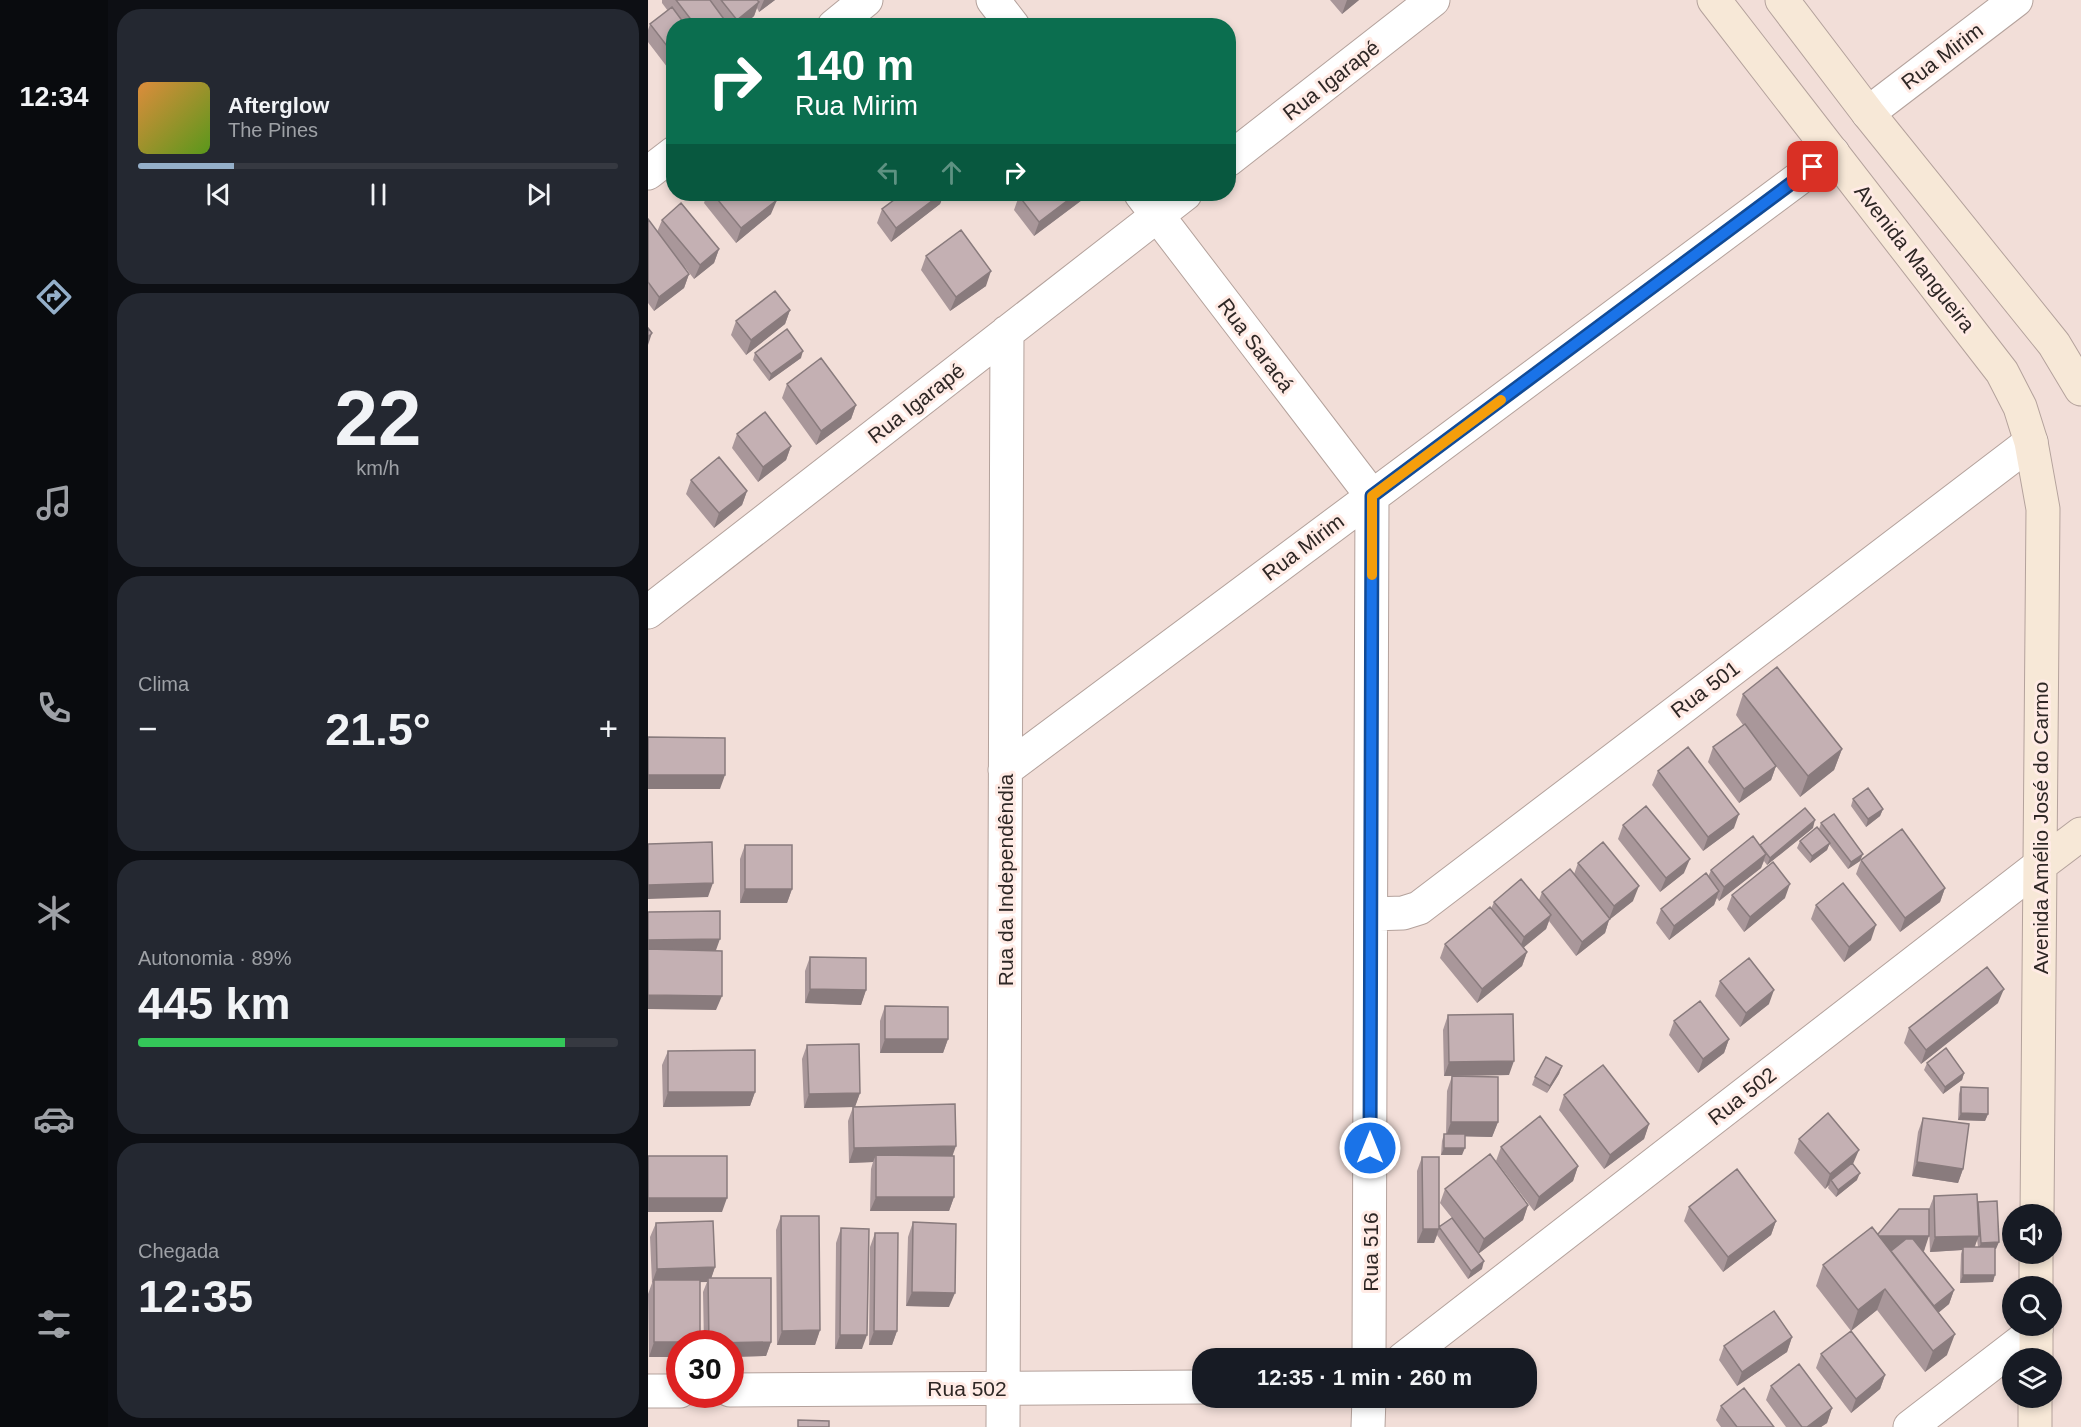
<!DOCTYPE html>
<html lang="pt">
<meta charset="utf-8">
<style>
body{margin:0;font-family:Helvetica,sans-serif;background:#242831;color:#f1f3f6;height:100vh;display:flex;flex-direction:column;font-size:22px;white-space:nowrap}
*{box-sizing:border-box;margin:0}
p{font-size:20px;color:#9ea1a6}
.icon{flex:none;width:33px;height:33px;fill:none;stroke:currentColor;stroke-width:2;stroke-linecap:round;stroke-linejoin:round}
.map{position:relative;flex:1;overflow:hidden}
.details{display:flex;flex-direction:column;gap:9px;padding:9px;background:#0d0f14;width:540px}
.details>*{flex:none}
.hud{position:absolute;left:18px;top:18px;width:570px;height:183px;border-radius:24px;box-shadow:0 3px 9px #0003;background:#0b6e4f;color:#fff;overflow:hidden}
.tools{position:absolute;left:1354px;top:1204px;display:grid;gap:12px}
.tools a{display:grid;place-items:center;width:60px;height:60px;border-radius:50%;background:#171b24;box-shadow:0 3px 9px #0003;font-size:30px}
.speed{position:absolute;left:18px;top:1330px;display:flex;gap:12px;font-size:30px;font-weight:700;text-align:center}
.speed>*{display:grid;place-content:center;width:78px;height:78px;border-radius:50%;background:#171b24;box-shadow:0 3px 9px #0003;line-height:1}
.speed .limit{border:9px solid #d22;background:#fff;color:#111}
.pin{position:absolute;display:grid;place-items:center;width:51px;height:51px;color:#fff;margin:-26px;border-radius:12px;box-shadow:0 3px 9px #0006}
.me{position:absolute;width:66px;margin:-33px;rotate:0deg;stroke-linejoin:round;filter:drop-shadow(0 0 4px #0008)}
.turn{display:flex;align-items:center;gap:21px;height:126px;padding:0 30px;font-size:27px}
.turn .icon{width:78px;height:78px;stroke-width:2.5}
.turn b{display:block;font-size:42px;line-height:51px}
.lanes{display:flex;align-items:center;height:57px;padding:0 30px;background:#0003;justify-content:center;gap:30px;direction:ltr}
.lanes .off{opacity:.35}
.big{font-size:45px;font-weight:600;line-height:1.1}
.details .tile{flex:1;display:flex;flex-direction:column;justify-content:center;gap:9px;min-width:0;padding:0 21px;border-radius:24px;background:#242831}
.details .dial{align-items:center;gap:0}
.dial b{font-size:78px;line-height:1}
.song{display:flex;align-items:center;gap:18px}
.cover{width:72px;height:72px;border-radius:9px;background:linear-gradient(135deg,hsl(30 70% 55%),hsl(90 70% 35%))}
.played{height:6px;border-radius:3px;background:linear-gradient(90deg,#94afc9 20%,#363941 20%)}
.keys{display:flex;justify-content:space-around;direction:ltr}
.heat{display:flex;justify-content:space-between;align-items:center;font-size:33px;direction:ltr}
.charge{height:9px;border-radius:4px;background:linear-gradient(90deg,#34c759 89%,#363941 0)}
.trip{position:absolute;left:544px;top:1348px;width:345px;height:60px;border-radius:24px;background:#171b24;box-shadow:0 3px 9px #0003;font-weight:600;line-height:60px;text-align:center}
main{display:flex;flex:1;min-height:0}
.tabs{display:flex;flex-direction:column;width:108px;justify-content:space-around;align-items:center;background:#090b0e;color:#9ea1a6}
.tabs .icon{width:42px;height:42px}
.tabs .current{color:#94afc9}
.tabs b{font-size:27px;color:#f1f3f6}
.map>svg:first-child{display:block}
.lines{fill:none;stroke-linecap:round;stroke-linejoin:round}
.street-casing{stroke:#b4a29c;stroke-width:35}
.secondary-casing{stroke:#b4a29c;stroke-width:35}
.street{stroke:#fff;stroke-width:33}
.secondary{stroke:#f7e8d7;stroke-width:33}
.wall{fill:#a9979a;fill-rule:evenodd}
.shaded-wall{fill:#897b7d}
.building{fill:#c4b0b3;stroke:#897b7d;stroke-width:1.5}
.route-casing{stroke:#114b97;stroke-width:15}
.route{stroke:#1a73e8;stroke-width:10}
.slow{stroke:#f59e0b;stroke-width:10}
.labels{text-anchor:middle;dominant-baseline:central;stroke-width:6;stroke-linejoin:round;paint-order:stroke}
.street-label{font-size:21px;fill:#2e2725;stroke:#ffebe5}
</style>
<main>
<nav class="tabs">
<b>12:34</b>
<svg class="icon current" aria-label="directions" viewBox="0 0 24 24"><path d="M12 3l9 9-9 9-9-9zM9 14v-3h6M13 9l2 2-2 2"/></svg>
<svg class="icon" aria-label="music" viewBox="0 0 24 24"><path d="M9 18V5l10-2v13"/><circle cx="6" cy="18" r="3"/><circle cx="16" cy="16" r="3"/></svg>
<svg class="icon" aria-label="phone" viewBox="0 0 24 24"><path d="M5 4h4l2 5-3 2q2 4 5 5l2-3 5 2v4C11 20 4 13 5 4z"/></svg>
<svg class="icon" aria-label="climate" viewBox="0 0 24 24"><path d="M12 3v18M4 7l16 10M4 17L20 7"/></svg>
<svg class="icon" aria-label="car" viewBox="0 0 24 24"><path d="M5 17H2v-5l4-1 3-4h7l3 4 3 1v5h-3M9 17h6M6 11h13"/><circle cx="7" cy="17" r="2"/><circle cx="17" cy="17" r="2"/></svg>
<svg class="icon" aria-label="filters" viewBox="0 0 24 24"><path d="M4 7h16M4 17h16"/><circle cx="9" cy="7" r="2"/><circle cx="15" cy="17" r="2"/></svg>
</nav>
<section class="details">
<div class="tile">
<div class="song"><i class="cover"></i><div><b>Afterglow</b><p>The Pines</p></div></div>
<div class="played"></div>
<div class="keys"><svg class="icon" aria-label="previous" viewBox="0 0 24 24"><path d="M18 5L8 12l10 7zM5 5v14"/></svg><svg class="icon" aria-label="pause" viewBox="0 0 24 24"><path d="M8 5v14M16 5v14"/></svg><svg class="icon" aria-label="next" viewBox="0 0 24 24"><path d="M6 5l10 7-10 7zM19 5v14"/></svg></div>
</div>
<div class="tile dial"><b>22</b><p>km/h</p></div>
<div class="tile"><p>Clima</p>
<div class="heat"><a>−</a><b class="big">21.5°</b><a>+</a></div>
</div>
<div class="tile"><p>Autonomia · 89%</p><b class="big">445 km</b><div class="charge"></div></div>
<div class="tile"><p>Chegada</p><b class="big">12:35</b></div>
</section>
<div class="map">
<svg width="1433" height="1427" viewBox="0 0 1433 1427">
<rect width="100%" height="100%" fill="#f2ded8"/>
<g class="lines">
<defs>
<path id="street" d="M345 0 365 26
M186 26 218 0
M1220 113 1368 0
M580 160 785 0
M0 173 26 153
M493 194 724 496 721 1359
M0 612 537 194
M357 770 1185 153
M724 914 755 913 771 908 1383 442
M755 1359 1392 865
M82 1390 555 1387
M0 1391H32
M355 1427 359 332
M720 1427 721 1398
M1262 1427 1388 1330"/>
<path id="secondary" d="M1066 0 1354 372 1372 407 1383 442 1395 509 1389 1215
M1134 0 1220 113 1406 344 1433 389
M1392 865 1433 834
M1388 1287V1254
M1388 1359V1326
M1387 1427V1398"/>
</defs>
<!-- street casing -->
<use href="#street" class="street-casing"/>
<!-- secondary casing -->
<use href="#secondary" class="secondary-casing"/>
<!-- street -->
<use href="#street" class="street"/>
<!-- secondary -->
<use href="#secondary" class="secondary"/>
</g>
<!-- wall -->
<path class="wall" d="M14 0H127L111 12 109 8 106 16 95 26H26V76L0 42V30L2 24 20 11 14 3Z
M682 0H711L694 14Z
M59 194H123V214L88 243 56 203Z
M254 194H296L292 204 243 242 229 223 234 209Z
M442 194 386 236 366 210 371 196Z
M0 219 9 232 14 220 71 249 66 263 46 279 36 266 41 274 36 288 6 311 0 303Z
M278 256 338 286 302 311 273 270Z
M142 310 137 324 98 355 83 335 88 321Z
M107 353 153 358 121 381 105 360Z
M139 384 208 405 203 419 168 445 134 398Z
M89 434 143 446 138 460 110 482 84 448Z
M43 480 99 491 94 505 66 528 38 494Z
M1095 694 1194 749 1186 770 1152 797 1128 766 1123 780 1091 803 1060 762 1065 747 1095 725 1088 715Z
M1010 771 1086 828 1055 851 1004 785Z
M1205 799 1235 809 1232 816 1218 827 1203 806Z
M1173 823 1212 861 1200 869 1181 844 1179 850 1162 863 1149 848 1152 841 1171 829Z
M975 825 1036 873 1012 892 970 839Z
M1165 828 1119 865 1116 861 1113 868 1071 901 1069 898 1066 905 1021 940 1008 923 1013 909 1060 877 1063 870 1112 845Z
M97 845 144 889 139 903H92V859Z
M1213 860 1297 888 1292 902 1252 932 1208 874Z
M930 863 985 901 961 920 957 933 928 956 901 921 898 929 875 948 879 952 874 966 829 1003 792 958 797 944 843 909 846 902 891 900 894 892 926 874Z
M1084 895 1137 898 1096 932 1079 909Z
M1168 905 1223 940 1196 962 1163 919Z
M162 957 218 990 213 1005 157 1003V971Z
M1072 981 1121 1004 1092 1027 1067 996Z
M1350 1003 1273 1064 1256 1043 1261 1028Z
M237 1006 300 1039 295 1053H232V1021Z
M800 1015 861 1075 796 1076 795 1030Z
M1026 1021 1081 1039 1076 1053 1050 1073 1021 1035Z
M159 1045 212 1093 207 1106 305 1156 306 1197 301 1211H222L223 1169 225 1162 201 1163 200 1121 205 1107 156 1108 154 1059Z
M20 1051 107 1092 102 1106 15 1107 14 1065Z
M1279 1063 1316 1073 1314 1080 1295 1094 1276 1070Z
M914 1066 911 1074 899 1093 884 1085 887 1077Z
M804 1076 850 1122 844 1137 817 1136 814 1155H793L794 1141 796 1134H798L799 1091Z
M1313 1087 1340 1114 1337 1121 1310 1120 1311 1094Z
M916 1095 1001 1124 996 1139 956 1169 911 1110Z
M1275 1118 1315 1169 1310 1183 1264 1176 1270 1132Z
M1151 1139 1205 1164 1209 1180 1188 1197 1180 1188 1181 1185 1177 1189 1146 1153Z
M853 1147 930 1166 925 1181 886 1211 848 1161Z
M774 1157 791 1228 804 1218 792 1203 797 1189 880 1205 875 1220 830 1254 834 1269 820 1279 789 1235 786 1243H769V1171Z
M1286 1196 1329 1205 1330 1202 1348 1249H1347L1345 1282 1312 1283 1313 1254 1314 1250 1282 1252 1281 1228 1276 1251H1275L1306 1290 1301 1304 1290 1313 1299 1355 1277 1372 1229 1310 1203 1331 1168 1286 1175 1265 1230 1234 1281 1209ZM1329 1239 1330 1247H1327Z
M1041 1207 1128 1221 1123 1235 1075 1272 1036 1221Z
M133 1216 172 1330 167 1345H129L128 1230Z
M265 1222 301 1307 258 1306 260 1237Z
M8 1223 67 1267 63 1278 123 1342 118 1356 82 1357V1344H56L55 1292 59 1282H52L1 1357 0 1294 4 1283 2 1237Z
M193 1228 214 1349H187L188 1243Z
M227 1233 249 1331 244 1345H221L222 1247Z
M1144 1337 1139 1352 1089 1386 1071 1360 1076 1346Z
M1173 1354 1237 1375 1232 1389 1203 1413 1168 1368Z
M1123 1386 1184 1408 1179 1423 1173 1427H1138L1118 1400Z
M1073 1406 1126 1427H1073L1068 1420Z"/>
<!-- shaded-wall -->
<path class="shaded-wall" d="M116 0H127L111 12Z
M699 0H711L694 14Z
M111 2 106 16 95 26H87L89 20Z
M293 194H296L292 204 243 242 248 228Z
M428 194H442L386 236 391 222Z
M129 200 123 214 88 243 93 228Z
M71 249 66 263 46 279 52 265Z
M343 271 338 286 302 311 308 297Z
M41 274 36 288 6 311 11 297Z
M142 310 137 324 98 355 103 340Z
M4 333 0 345V337Z
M155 351 153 358 121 381 123 374Z
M208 405 203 419 168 445 173 431Z
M143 446 138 460 110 482 115 467Z
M99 491 94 505 66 528 71 513Z
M1194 749 1186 770 1152 797 1160 776Z
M1128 766 1123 780 1091 803 1096 789Z
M0 775H77L72 789H0Z
M1235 809 1232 816 1218 827 1220 819Z
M1091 814 1086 828 1055 851 1060 837Z
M1167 820 1165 828 1119 865 1122 858Z
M1182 843 1179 850 1162 863 1164 856Z
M1118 854 1113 868 1071 901 1076 887Z
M1215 854 1212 861 1200 869 1203 862Z
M1042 859 1036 873 1012 892 1018 878Z
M65 883 60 897 0 899V885Z
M1142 884 1137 898 1096 932 1102 917Z
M991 886 985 901 961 920 957 933 928 956 934 942 961 919 966 906Z
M1297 888 1292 902 1252 932 1257 918Z
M97 889H144L139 903H92Z
M1071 891 1066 905 1021 940 1026 926Z
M903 915 898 929 870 952 876 937Z
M1228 925 1223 940 1196 962 1201 947Z
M72 939 67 953 0 954V940Z
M879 952 874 966 829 1003 834 989Z
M162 989 218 990 213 1005 157 1003Z
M1356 989 1350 1003 1273 1064 1278 1050Z
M1126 990 1121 1004 1092 1027 1098 1013Z
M0 995 74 996 68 1010 0 1009Z
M237 1039H300L295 1053H232Z
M1081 1039 1076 1053 1050 1073 1055 1059Z
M866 1061 861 1075 796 1076 801 1062Z
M914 1066 911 1074 899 1093 902 1086Z
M1316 1073 1314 1080 1295 1094 1297 1087Z
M20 1092H107L102 1106 15 1107Z
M212 1093 207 1107 156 1108 161 1094Z
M1313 1113 1340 1114 1337 1121 1310 1120Z
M803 1122H850L844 1137 798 1136Z
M1001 1124 996 1139 956 1169 962 1155Z
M308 1146 303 1160 228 1155 225 1162 201 1163 206 1148Z
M796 1148H817L814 1155H793Z
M1211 1150 1205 1164 1184 1182 1183 1180 1181 1185 1177 1189 1182 1174Z
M1269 1162 1315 1169 1310 1183 1264 1176Z
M930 1166 925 1181 886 1211 891 1197Z
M1212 1173 1209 1180 1188 1197 1190 1190Z
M228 1197H306L301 1211H222Z
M0 1198H79L74 1212H0Z
M880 1205 875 1220 830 1254 836 1239Z
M1128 1221 1123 1235 1075 1272 1080 1257Z
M775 1229H791L786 1243H769Z
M1228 1236H1281L1276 1251 1223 1250Z
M1331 1236 1325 1250 1315 1247 1314 1250 1282 1252 1287 1237Z
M1351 1242 1348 1249 1330 1250 1333 1243Z
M836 1261 834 1269 820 1279 823 1271Z
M67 1267 62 1282 60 1278 59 1282 6 1283V1280L4 1283 9 1269Z
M1315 1275H1347L1345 1282 1312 1283Z
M1237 1289 1229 1310 1203 1331 1210 1310Z
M1306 1290 1301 1304 1278 1323 1283 1309Z
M264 1292 307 1293 301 1307 258 1306Z
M172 1330 167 1345H129L134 1331Z
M226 1331H249L244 1345H221Z
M1307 1334 1299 1355 1277 1372 1285 1351Z
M192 1335H219L214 1349H187Z
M1144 1337 1139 1352 1089 1386 1094 1372Z
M6 1342H52V1344H32V1357H1Z
M123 1342 118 1356 82 1357V1344H61V1343Z
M1237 1375 1232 1389 1203 1413 1208 1399Z
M1184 1408 1179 1423 1173 1427H1159Z"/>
<!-- building -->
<path class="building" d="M28 0H62L81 26H48Z
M73 0H109L111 2 89 20Z
M24 7 38 26H26V55L2 24Z
M65 194H123L129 200 93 228Z
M254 194H293L248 228 234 209Z
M374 194H428L391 222 371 196Z
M33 203 71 249 52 265 14 220Z
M0 219 41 274 11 297 0 282Z
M313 230 343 271 308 297 278 256Z
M127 291 142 310 103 340 88 321Z
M0 328 4 333 0 337Z
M139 329 155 351 123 374 107 353Z
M173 358 208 405 173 431 139 384Z
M117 412 143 446 115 467 89 434Z
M71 457 99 491 71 513 43 480Z
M1129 667 1194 749 1160 776 1095 694Z
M1097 724 1128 766 1096 789 1065 747Z
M0 737 77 738V775H0Z
M1040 747 1091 814 1060 837 1010 771Z
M1220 788 1235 809 1220 819 1205 799Z
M998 806 1042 859 1018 878 975 825Z
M1157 808 1167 820 1122 858 1112 845Z
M1186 814 1215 854 1203 862 1173 823Z
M1169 827 1182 843 1164 856 1152 841Z
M1254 829 1297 888 1257 918 1213 860Z
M1105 836 1118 854 1076 887 1063 870Z
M64 842 65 883 0 885V844Z
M955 842 991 886 966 906 930 863Z
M97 845H144V889H97Z
M1125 862 1142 884 1102 917 1084 895Z
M922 869 962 919 934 942 894 892Z
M1058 873 1071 891 1026 926 1013 909Z
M873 879 903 915 876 937 846 902Z
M1195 883 1228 925 1201 947 1168 905Z
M842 907 879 952 834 989 797 944Z
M72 911V939L0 940V912Z
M0 949 74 951V996L0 995Z
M162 957 218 958V990L162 989Z
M1101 958 1126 990 1098 1013 1072 981Z
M1339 967 1356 989 1278 1050 1261 1028Z
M1052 1001 1081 1039 1055 1059 1026 1021Z
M237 1006 300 1007V1039H237Z
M865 1014 866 1061 801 1062 800 1015Z
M211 1044 212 1093 161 1094 159 1045Z
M1298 1048 1316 1073 1297 1087 1279 1063Z
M107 1050V1092H20V1051Z
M898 1057 914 1066 902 1086 887 1077Z
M955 1065 1001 1124 962 1155 916 1095Z
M804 1076 850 1077V1122H803Z
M1313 1087 1340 1088V1114L1313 1113Z
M307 1104 308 1146 206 1148 205 1107Z
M1180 1113 1211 1150 1182 1174 1151 1139Z
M892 1116 930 1166 891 1197 853 1147Z
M1275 1118 1321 1124 1315 1169 1269 1162Z
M796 1134H817V1148H796Z
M842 1154 880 1205 836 1239 797 1189Z
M228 1155 306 1156V1197H228Z
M0 1156H79V1198H0Z
M774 1157H791V1229H775Z
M1204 1163 1212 1173 1190 1190 1183 1180Z
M1089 1169 1128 1221 1080 1257 1041 1207Z
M1329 1194 1331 1236 1287 1237 1286 1196Z
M1349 1201 1351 1242 1333 1243 1330 1202Z
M1251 1209H1281V1236H1231L1230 1234Z
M133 1216H171L172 1330 134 1331Z
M804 1218 836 1261 823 1271 791 1227Z
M65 1221 67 1267 9 1269 8 1223Z
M265 1222 308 1224 307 1293 264 1292Z
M1224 1227 1307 1334 1285 1351 1237 1289 1210 1310 1175 1265Z
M193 1228 221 1229 219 1335H192Z
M227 1233H250L249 1331H226Z
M1258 1239H1265L1306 1290 1286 1306 1243 1251Z
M1315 1247H1347V1275H1315Z
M60 1278H123V1342L61 1343Z
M6 1280H52V1342H6Z
M1126 1311 1144 1337 1094 1372 1076 1346Z
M1203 1331 1237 1375 1208 1399 1173 1354Z
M1151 1364 1184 1408 1159 1427H1154L1123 1386Z
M1096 1388 1126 1427H1089L1073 1406Z
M150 1420 181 1421V1427H150Z"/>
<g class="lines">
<defs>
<path id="route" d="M722 1148 724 496 1165 167"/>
</defs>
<!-- route casing -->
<use href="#route" class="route-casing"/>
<!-- route -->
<use href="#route" class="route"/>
<!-- slow -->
<path class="slow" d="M724 575V496L853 400"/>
</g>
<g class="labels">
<!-- street labels -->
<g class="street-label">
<text transform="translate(1294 56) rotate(-37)">Rua Mirim</text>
<text transform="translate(683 80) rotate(-38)">Rua Igarapé</text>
<text transform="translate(1267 258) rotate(52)">Avenida Mangueira</text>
<text transform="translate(608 345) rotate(53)">Rua Saracá</text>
<text transform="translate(268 403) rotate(-38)">Rua Igarapé</text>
<text transform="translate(655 547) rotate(-37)">Rua Mirim</text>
<text transform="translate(1057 689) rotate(-37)">Rua 501</text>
<text transform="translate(1392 828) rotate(-90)">Avenida Amélio José do Carmo</text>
<text transform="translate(357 880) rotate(-90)">Rua da Independêndia</text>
<text transform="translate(1094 1096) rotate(-38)">Rua 502</text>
<text transform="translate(722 1252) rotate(-90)">Rua 516</text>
<text x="319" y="1388">Rua 502</text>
</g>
</g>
</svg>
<div class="tools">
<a><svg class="icon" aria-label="sound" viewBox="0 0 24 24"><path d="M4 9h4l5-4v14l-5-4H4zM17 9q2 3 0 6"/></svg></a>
<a><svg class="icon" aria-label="search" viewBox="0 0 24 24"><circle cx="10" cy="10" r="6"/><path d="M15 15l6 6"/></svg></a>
<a><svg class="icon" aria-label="layers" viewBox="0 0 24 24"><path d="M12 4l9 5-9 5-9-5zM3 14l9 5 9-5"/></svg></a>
</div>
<div class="speed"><div class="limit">30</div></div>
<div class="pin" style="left:1165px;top:167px;background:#d93025"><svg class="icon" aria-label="arrive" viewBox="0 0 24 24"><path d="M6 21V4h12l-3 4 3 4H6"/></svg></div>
<svg class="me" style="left:722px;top:1148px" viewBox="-20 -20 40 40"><circle r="17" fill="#1a73e8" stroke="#fff" stroke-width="3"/><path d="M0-11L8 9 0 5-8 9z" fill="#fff"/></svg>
<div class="trip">12:35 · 1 min · 260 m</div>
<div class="hud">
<div class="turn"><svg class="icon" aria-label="right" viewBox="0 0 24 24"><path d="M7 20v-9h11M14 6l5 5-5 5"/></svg><div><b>140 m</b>Rua Mirim</div></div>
<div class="lanes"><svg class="icon off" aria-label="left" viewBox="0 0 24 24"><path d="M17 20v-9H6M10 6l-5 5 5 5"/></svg><svg class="icon off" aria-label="ahead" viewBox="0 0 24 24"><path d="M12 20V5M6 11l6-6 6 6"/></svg><svg class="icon" aria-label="right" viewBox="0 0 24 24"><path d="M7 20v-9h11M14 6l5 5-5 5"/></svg></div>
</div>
</div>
</main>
